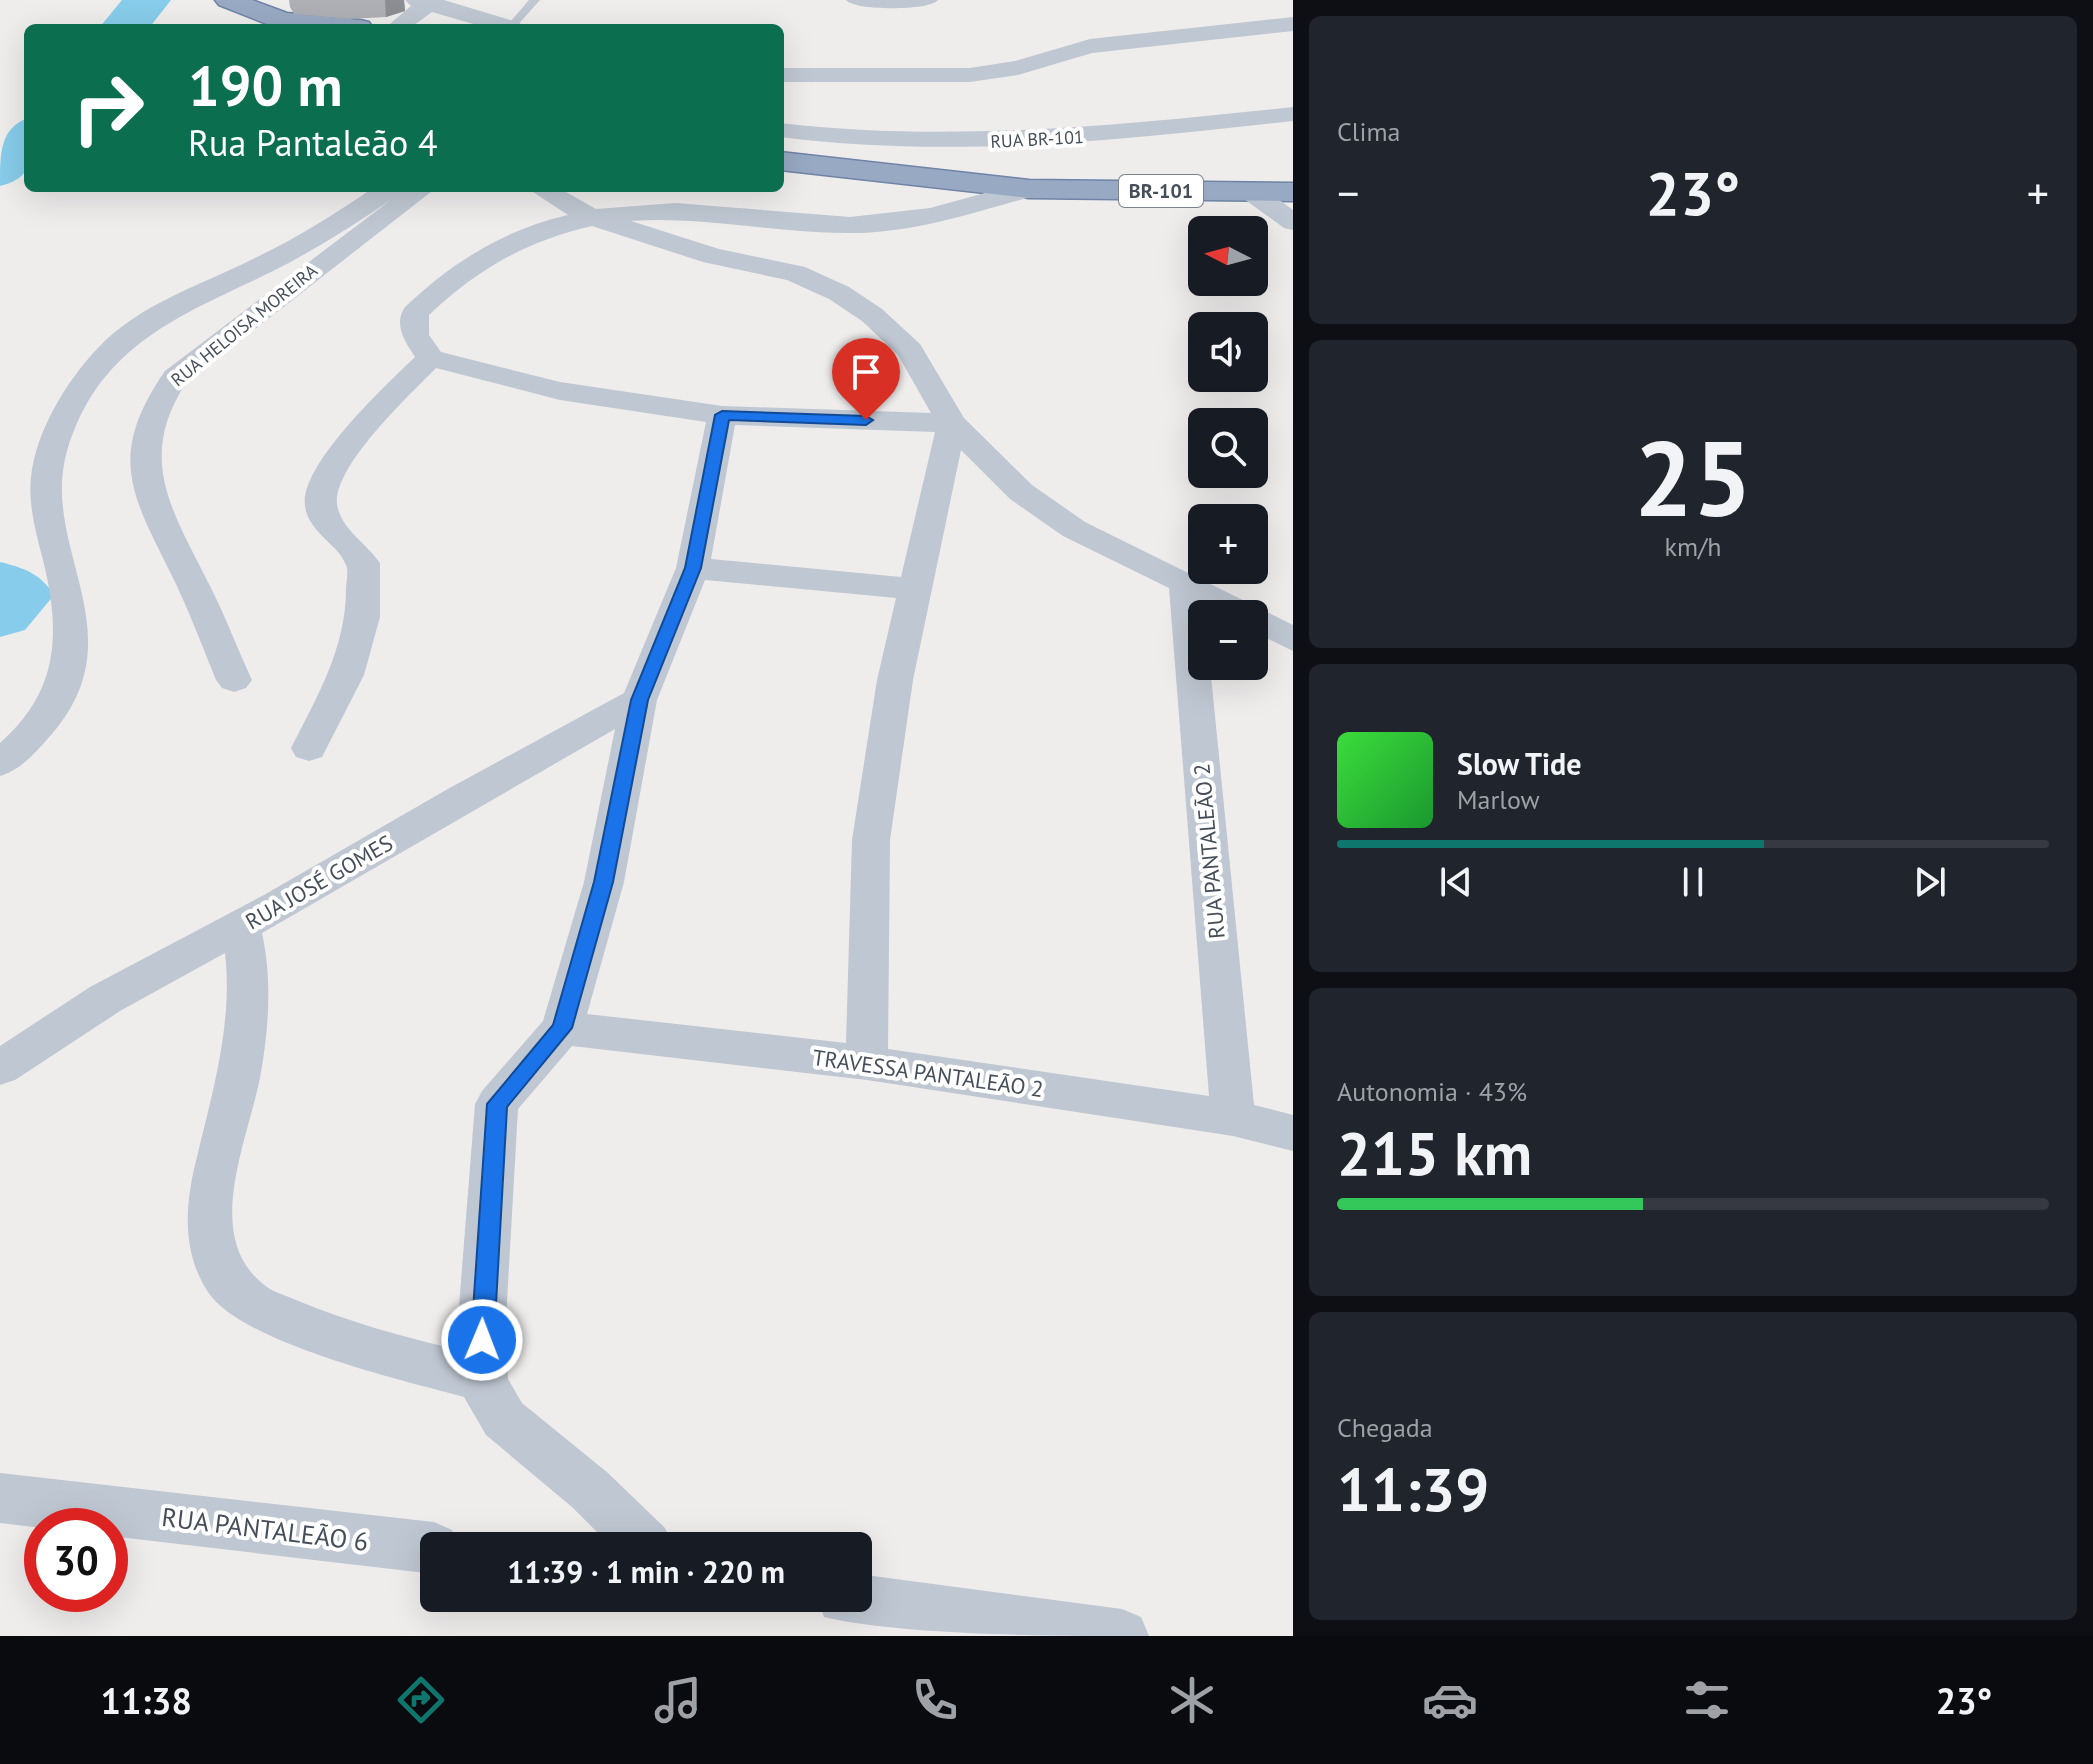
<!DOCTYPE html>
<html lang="pt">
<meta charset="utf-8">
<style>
body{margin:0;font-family:"PT Sans",sans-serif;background:#20242c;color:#f1f3f6;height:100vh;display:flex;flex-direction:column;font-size:30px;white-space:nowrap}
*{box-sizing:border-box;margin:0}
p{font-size:26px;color:#9ea1a6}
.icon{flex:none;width:44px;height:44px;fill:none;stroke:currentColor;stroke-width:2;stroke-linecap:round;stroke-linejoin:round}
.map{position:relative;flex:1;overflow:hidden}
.drawer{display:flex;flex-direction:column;gap:16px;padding:16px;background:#0d0f14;width:800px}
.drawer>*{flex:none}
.guide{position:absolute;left:24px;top:24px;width:760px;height:168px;border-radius:12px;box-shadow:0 8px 32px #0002;background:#0b6e4f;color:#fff;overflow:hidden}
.needle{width:52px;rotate:276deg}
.tools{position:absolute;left:1188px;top:216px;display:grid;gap:16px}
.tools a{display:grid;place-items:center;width:80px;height:80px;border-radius:12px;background:#171b24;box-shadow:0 8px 32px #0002;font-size:40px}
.speed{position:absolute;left:24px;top:1508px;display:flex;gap:16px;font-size:40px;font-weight:700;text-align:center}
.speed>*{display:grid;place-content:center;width:104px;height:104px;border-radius:50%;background:#171b24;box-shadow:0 8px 32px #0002;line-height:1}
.speed .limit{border:12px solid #d22;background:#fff;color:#111}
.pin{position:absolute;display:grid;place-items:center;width:68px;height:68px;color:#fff;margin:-82px -34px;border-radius:50% 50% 50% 0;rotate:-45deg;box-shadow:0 0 8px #0007}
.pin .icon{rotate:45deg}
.me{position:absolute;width:88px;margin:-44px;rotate:1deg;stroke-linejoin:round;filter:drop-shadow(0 0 6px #0008)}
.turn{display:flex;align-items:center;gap:28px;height:168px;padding:0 32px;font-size:36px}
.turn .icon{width:104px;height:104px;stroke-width:2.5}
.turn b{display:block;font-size:56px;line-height:68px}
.big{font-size:60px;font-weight:800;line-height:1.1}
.drawer .tile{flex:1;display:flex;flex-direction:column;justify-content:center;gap:12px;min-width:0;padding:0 28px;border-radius:12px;background:#20242c}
.drawer .dial{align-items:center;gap:0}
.dial b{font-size:104px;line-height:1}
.song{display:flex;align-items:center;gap:24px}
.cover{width:96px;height:96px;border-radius:12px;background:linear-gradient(135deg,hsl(120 70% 55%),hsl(130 70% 35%))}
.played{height:8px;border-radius:4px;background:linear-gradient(90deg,#0f766e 60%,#363941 60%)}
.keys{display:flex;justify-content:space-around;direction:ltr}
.heat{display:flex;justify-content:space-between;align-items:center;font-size:44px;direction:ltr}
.charge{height:12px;border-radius:6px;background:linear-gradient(90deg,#34c759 43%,#363941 0)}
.trip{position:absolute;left:420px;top:1532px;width:452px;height:80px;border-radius:12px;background:#171b24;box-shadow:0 8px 32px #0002;font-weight:800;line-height:80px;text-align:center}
.tab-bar{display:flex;height:128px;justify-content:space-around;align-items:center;background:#090b0e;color:#9ea1a6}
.tab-bar .icon{width:56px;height:56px}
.tab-bar .selected{color:#0f766e}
.tab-bar b{font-size:36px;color:#f1f3f6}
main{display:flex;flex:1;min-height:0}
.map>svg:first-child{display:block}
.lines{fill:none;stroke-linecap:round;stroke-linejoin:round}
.river{fill:#87ccea;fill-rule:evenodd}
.trunk-casing{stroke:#6f84a7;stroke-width:3}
.service{fill:#bfc7d2;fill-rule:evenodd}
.minor{fill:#bfc7d2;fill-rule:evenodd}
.trunk{fill:#98a9c3;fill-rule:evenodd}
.wall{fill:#adafb4}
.shaded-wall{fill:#8d8e92}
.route{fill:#1a73e8;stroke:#114b97;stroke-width:2}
.labels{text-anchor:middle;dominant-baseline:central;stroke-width:8;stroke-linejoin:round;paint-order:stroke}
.far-street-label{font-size:18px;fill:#454e59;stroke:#fff}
.shield{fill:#fff;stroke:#7d838b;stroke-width:2}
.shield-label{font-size:20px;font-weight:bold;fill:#454e59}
.street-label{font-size:22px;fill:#454e59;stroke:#fff}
.near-street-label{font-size:26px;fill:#454e59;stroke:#fff}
</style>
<main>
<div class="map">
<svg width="1293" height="1636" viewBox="0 0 1293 1636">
<rect width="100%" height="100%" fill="#efecec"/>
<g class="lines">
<!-- river -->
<path class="river" d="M122 0H171L149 28H99Z
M28 118C28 153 40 176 0 186 0 153 0 128 28 118Z
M0 562C24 568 40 573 54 595L25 630 0 637Z"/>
<defs>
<path id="trunk" d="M215 0H252L287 13 360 20 369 22 373 28H277L219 5Z
M780 152 1029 180 1293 183V201L1029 198 780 170Z"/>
</defs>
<!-- trunk casing -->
<use href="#trunk" class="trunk-casing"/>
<!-- service -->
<path class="service" d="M529 0H540L515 28H505Z"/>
<!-- minor -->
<path class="minor" d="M405 0H444L520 23 523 28H487L432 12 410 28H385L411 6Z
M846 0H938C930 11 854 11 846 0Z
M1293 17V31L1092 53 1018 75 970 82H780V68H970L1015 61 1090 39Z
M1293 107V121C1121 140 953 159 780 137V123C953 143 1121 125 1293 107Z
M1029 181 1042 189 1038 195C977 211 916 233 852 233 778 234 706 216 631 221L719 249 805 267 849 287 882 309 920 344 964 418 1032 485 1085 522 1293 625V651L1254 632V614H1220L1204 606 1202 614V666H1210L1254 1105 1293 1115V1151L1233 1136 867 1080 572 1046 518 1109 506 1319 508 1379 522 1403 608 1473 665 1528 673 1546H611L572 1507 486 1435 464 1397C405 1381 241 1343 208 1292 181 1251 185 1203 197 1157 213 1090 233 1023 225 953L120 1011 15 1080 0 1085V1046L90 987 264 895 446 790 624 693 676 568 706 422 560 400 436 368C411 394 326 472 338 509 344 531 367 544 380 563V617L364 675 322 757 309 761 296 757 291 748C317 697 346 648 346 589 346 583 349 571 346 565 339 545 308 532 305 506 299 465 387 384 415 357 405 342 393 324 405 307 453 262 503 230 568 215L527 188H559L596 209 675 203 850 217 930 208ZM592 226 703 262 787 280 829 299 862 321 898 355 931 413 722 406 560 382 441 352 429 335V315C477 269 527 241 592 226ZM735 425 935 432 901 577 711 559ZM961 450 1010 499 1063 536 1169 588 1209 1096 888 1049 890 840 913 680ZM705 580 896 598 877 680 852 840 846 1043 587 1014 624 882 657 700ZM615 729 584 882 543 1021 482 1091 475 1104 458 1319 459 1350C403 1337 349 1322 296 1300 285 1295 272 1292 263 1284 201 1234 250 1137 261 1072 269 1027 272 978 262 933Z
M1253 185 1262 187 1293 210V230L1284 228 1244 199 1240 193Z
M373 188H404L401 192 407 188H436L186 383C136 459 173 512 209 584 225 615 237 648 252 680L246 688 234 692 222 688 216 680C203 648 191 616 176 584 134 498 104 459 165 371L392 199C354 225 315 250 273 271 183 315 99 343 67 451 39 549 139 634 51 735 36 752 21 770 0 776V743C59 691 61 633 43 560 36 533 28 505 31 477 36 431 66 382 97 349 139 304 199 286 253 259 295 239 335 214 373 188Z
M0 1473 434 1522 452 1530 459 1546H434V1574L110 1536V1526L42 1528 0 1523Z
M858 1574 1122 1609 1141 1617 1149 1636C1060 1636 904 1636 824 1617L817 1598H858Z"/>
<!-- trunk -->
<use href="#trunk" class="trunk"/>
</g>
<!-- wall -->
<path class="wall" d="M289 0H404L405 11 386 17 348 19 294 14 290 7Z"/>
<!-- shaded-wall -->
<path class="shaded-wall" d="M385 0H404L405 11 386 17Z"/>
<!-- route -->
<path class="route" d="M722 411 866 416 873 420 866 425 729 420 701 568 648 700 613 882 572 1028 507 1107 494 1340 491 1347 482 1350 474 1347 471 1340 487 1104 553 1025 594 882 631 700 685 568 715 415Z"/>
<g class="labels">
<!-- far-street labels -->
<g class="far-street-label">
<text transform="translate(1037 139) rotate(-3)">RUA BR-101</text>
<text transform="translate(244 325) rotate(-39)">RUA HELOISA MOREIRA</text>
</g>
<!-- shield labels -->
<rect class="shield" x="1119" y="175" width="84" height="32" rx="6"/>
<g class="shield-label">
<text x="1161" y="191">BR-101</text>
</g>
<!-- street labels -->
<g class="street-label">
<text transform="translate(1209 851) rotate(-95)">RUA PANTALEÃO 2</text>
<text transform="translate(319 882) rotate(-30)">RUA JOSÉ GOMES</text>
<text transform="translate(928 1073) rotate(8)">TRAVESSA PANTALEÃO 2</text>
</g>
<!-- near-street labels -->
<g class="near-street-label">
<text transform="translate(265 1529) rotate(7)">RUA PANTALEÃO 6</text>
</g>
</g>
</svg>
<div class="tools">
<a><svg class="needle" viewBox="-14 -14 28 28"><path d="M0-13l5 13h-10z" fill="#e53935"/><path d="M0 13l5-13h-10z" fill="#9ea1a6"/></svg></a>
<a><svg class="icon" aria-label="sound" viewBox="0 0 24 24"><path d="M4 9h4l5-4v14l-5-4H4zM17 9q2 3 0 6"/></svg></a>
<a><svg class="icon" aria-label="search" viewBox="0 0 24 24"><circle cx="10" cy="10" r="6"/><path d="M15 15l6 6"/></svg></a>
<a>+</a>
<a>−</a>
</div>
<div class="speed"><div class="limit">30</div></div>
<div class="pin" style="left:866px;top:420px;background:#d93025"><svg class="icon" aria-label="arrive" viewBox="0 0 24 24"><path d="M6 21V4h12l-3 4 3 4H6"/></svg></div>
<svg class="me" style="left:482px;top:1340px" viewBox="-20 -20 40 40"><circle r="17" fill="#1a73e8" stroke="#fff" stroke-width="3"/><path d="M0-11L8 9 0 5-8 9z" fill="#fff"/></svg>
<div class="trip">11:39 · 1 min · 220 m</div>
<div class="guide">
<div class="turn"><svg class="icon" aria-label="right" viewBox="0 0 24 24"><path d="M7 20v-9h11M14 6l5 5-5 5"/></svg><div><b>190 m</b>Rua Pantaleão 4</div></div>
</div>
</div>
<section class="drawer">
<div class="tile"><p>Clima</p>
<div class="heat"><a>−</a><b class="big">23°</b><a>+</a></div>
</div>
<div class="tile dial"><b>25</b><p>km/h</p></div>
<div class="tile">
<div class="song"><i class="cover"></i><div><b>Slow Tide</b><p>Marlow</p></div></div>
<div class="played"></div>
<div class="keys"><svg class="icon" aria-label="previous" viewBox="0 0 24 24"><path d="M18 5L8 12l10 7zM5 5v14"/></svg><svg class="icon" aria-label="pause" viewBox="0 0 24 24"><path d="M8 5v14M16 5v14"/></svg><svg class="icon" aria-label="next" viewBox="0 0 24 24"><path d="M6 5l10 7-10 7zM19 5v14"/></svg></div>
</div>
<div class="tile"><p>Autonomia · 43%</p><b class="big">215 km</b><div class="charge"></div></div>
<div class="tile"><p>Chegada</p><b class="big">11:39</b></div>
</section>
</main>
<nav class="tab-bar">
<b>11:38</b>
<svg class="icon selected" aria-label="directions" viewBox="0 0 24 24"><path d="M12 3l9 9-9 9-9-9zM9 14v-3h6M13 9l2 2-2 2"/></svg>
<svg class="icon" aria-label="music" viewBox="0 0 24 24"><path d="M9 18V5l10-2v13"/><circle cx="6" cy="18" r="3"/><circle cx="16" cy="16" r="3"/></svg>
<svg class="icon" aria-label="phone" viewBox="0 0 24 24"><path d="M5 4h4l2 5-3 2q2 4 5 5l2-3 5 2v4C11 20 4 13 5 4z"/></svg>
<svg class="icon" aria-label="climate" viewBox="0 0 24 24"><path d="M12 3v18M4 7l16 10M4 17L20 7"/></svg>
<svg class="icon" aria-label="car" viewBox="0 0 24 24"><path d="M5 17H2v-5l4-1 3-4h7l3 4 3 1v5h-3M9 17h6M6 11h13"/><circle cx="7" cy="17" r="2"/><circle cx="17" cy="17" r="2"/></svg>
<svg class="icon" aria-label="filters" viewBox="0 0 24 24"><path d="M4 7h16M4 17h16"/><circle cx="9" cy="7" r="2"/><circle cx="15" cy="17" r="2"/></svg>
<b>23°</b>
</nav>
